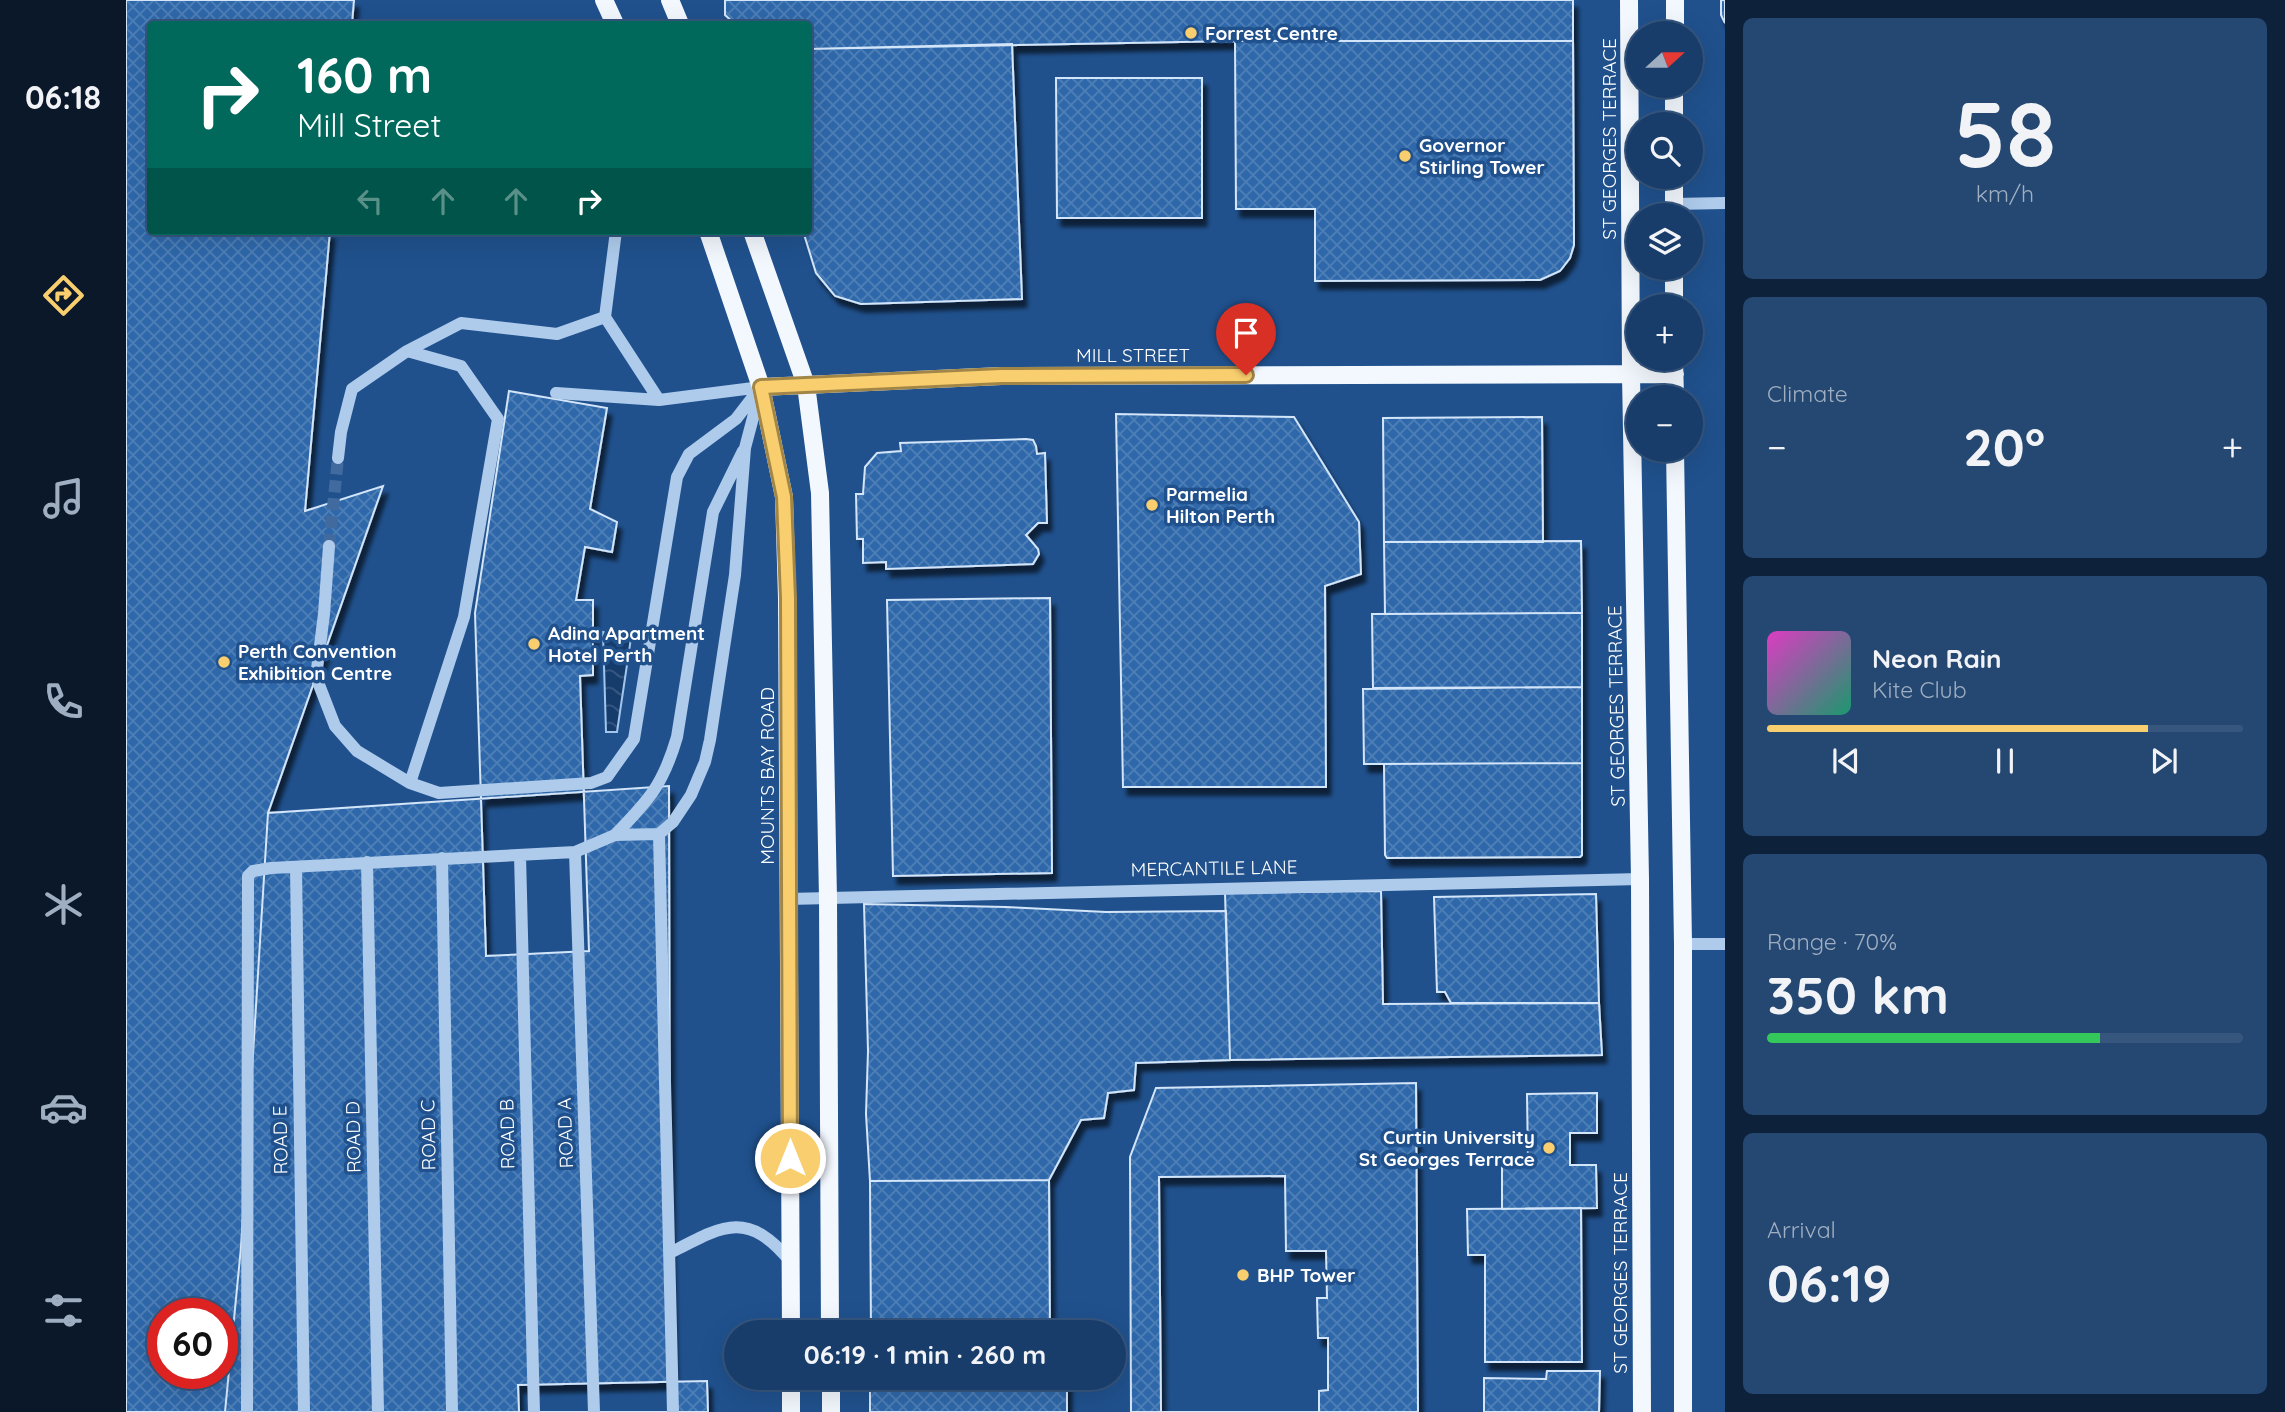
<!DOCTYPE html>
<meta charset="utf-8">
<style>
body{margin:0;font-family:Quicksand,sans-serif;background:#254872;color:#f1f3f6;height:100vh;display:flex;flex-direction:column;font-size:26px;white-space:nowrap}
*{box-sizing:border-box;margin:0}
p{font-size:23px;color:#9faec1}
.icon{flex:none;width:38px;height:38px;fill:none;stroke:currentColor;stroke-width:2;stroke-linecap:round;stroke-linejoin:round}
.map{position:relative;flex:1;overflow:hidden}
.drawer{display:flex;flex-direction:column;gap:18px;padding:18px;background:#0d223a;width:560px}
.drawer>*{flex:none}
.guide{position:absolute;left:21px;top:21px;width:665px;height:214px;border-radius:7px;box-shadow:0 7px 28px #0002,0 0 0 2px #36567e;background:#00695c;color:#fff;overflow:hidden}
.needle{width:46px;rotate:69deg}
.tools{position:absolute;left:1500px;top:21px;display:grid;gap:14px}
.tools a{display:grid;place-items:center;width:77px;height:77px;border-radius:50%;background:#183d6a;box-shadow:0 7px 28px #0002,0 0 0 2px #36567e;font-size:35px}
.speed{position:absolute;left:21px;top:1298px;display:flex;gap:14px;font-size:35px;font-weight:700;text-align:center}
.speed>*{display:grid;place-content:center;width:91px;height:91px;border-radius:50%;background:#183d6a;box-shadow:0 7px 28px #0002,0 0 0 2px #36567e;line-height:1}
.speed .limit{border:10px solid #d22;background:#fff;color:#111}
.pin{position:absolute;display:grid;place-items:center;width:60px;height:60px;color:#fff;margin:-72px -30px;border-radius:50% 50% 50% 0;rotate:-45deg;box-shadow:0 0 7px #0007}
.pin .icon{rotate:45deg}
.me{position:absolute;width:77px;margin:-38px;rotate:0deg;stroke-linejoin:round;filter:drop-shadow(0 0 5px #0008)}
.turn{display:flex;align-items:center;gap:24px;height:147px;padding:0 35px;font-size:32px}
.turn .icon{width:91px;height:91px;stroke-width:2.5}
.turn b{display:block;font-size:49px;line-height:60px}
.lanes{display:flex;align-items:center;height:66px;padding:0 35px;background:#0003;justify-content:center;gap:35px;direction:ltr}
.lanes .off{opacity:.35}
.big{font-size:52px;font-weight:700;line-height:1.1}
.drawer .widget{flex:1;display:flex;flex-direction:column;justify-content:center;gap:10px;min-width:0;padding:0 24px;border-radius:10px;background:#254872}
.drawer .dial{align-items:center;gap:0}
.dial b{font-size:91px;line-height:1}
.song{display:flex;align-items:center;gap:21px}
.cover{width:84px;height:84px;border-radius:10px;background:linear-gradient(135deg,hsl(310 70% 55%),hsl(160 70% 35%))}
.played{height:7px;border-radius:4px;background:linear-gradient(90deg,#f9ce6e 80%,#36567e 80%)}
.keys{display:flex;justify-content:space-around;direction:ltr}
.heat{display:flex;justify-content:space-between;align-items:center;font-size:38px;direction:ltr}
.charge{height:10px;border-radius:5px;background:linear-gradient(90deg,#34c759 70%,#36567e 0)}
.trip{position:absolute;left:598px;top:1320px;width:402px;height:70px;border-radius:35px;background:#183d6a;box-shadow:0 7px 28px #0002,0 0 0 2px #36567e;font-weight:700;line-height:70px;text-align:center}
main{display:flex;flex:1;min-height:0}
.tabs{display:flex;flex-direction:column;width:126px;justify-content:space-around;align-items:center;background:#0a182a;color:#9faec1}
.tabs .icon{width:49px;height:49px}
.tabs .on{color:#f9ce6e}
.tabs b{font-size:32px;color:#f1f3f6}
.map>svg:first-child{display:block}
.water{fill:url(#water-waves);stroke:#a1c6ed;stroke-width:2}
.building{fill:url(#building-cross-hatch);stroke:#d3e5f9;stroke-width:2;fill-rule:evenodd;filter:url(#shadow)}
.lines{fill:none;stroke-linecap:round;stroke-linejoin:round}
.minor-tunnel{stroke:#416b9e;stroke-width:12;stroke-dasharray:12 6;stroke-linecap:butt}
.minor{stroke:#aecbec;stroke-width:12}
.major{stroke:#f3f8ff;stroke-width:18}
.route-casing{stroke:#a28648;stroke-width:18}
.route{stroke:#f9ce6e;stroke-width:12}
.poi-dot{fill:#f9ce6e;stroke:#20518d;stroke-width:2.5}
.labels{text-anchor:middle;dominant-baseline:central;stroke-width:7;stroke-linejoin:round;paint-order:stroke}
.poi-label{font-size:19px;font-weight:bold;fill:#fff;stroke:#20518d;text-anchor:start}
.street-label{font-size:19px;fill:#fff;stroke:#20518d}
</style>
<main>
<nav class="tabs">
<b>06:18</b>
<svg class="icon on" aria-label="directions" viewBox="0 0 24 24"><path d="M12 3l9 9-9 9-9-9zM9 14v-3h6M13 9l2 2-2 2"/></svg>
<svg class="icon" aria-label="music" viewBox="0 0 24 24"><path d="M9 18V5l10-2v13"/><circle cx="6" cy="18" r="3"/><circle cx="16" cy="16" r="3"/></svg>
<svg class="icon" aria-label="phone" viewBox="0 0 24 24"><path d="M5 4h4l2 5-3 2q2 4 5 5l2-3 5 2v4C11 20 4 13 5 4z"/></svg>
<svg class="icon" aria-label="climate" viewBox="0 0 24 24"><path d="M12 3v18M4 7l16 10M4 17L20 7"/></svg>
<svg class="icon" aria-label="car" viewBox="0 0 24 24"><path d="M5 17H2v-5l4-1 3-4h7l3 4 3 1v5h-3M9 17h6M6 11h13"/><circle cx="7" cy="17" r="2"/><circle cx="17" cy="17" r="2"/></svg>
<svg class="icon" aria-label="filters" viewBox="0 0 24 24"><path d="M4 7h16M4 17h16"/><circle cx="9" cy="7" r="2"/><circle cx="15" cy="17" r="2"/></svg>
</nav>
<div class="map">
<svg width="1599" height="1412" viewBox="0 0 1599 1412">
<defs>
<pattern id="water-waves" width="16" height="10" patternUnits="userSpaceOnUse" patternTransform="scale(1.75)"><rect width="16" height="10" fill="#163c6c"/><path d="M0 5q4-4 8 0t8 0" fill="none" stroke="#395982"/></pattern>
<pattern id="building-cross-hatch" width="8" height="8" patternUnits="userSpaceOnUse" patternTransform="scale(1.75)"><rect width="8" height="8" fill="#2f68aa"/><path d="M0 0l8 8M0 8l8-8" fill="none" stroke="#4e7fb7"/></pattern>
<filter id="shadow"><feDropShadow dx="4.5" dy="8" stdDeviation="2" flood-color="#0009"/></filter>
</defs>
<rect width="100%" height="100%" fill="#20518d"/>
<!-- water -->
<path class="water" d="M477 632 505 638 491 732H480Z"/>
<!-- building -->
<path class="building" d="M0 0H228L226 24H24V231H204L179 511 257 486 142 813 115 1247 99 1412H0ZM37 1314H96V1374H37Z
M599 0H1447V41H1109L682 49V24H609L599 15Z
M1595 0H1599V23L1595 15Z
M1109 41H1447L1448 245 1444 258 1434 271 1414 280 1189 281V209H1110Z
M886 44 896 299 735 304 709 296 690 273 677 231H682V49Z
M930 78H1076V218H931Z
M383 391 481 408 464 509 491 522 486 552 459 547 450 600H467V675L454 676 463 951 360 956 349 613Z
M990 414 1168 417 1233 522 1235 574 1199 586 1200 787H997Z
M1416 417 1417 542H1258L1257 418Z
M900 439 907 440 910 446 911 454 919 453 921 523H912L900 535 912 549 913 554 907 564 760 569V562L737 563V539H731L730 494H737L739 467 751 453 775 451 774 443Z
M1455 541 1456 613 1259 614 1258 542Z
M924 598 926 873 767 876 761 600Z
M1456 613V687L1247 688 1246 614Z
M1456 687V763L1238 764 1237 689Z
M1456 763V855L1454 857 1261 858 1259 855 1258 764Z
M543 786 544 1253 548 1412H99L115 1247 142 813Z
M1255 891 1257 1004 1473 1003 1476 1055 1104 1060 1099 893Z
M1470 894 1473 1003H1325L1319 992H1311L1308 897Z
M738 904 880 907 980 912 1100 911 1104 1060 1010 1063 1008 1090 982 1093 978 1118 955 1120 923 1180 744 1181 740 1114 742 1051Z
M1290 1083 1292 1412H1005L1004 1157 1030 1088Z
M1471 1093V1133H1444V1165H1470L1471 1208 1376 1209V1163H1402L1401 1094Z
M1159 1176 1160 1251H1200L1201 1298H1191L1192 1338H1202V1390L1193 1391V1412H1035L1033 1177Z
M923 1180 924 1332H745L744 1181Z
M1455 1208 1456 1362H1359V1255H1342L1341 1209Z
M1421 1371H1474L1473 1412H1358V1378L1420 1379Z
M941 1379V1412H744V1382Z
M581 1381 582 1412H393L392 1385Z"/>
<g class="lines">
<!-- minor-tunnel -->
<path class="minor-tunnel" d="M203 546 212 458"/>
<!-- minor -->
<path class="minor" d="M1548 204 1599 203
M479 317 490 231
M281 351 335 366 372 419 338 617 284 783
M430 393 533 400 635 387
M212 458 215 432 226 389 281 351 335 323 431 334 479 317 533 400
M203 546 198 614 190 677 209 726 231 751 284 783 313 793 465 783 481 777 508 739 551 477 563 454 610 419 630 393
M533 834 547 1412
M489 835C523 800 537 785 551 737L587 512 617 451
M449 852 468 1412
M394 855 408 1412
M316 858 326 1412
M241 862 252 1412
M170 867 178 1412
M662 899 1514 879
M1557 944H1599
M544 1253C596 1226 621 1209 664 1261
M121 1412 122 876 127 871 145 868 449 852 489 835 533 834 547 822 565 795 579 762 584 740 609 575 619 448 634 391"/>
<!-- major -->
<path class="major" d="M478 0 489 24
M544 0 554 24
M1503 0 1505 375 1514 879 1516 1412
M1549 33V0
M1548 124V86
M1548 215V177
M582 231 635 387 658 497 661 598 665 1332
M626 231 680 385 694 493 702 898 704 1332
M1548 306V268
M1548 359 1549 397
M635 387 875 376 1549 374
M1549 450 1557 944V1412
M665 1377V1412
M705 1377V1412"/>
</g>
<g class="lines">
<defs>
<path id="route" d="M664 1158 662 598 658 497 635 387 875 376 1120 375"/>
</defs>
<!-- route casing -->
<use href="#route" class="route-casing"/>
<!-- route -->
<use href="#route" class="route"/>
</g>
<!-- markers -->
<g class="poi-dot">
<circle cx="1065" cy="33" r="7"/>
<circle cx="1279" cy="156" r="7"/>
<circle cx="1026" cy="505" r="7"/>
<circle cx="408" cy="644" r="7"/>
<circle cx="98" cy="662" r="7"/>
<circle cx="1423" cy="1148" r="7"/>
<circle cx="1117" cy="1275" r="7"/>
</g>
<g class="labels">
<!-- poi labels -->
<g class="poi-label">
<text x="1079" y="33">Forrest Centre</text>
<text x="1293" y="145">Governor<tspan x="1293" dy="22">Stirling Tower</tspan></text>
<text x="1040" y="494">Parmelia<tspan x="1040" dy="22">Hilton Perth</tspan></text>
<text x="422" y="633">Adina Apartment<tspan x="422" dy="22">Hotel Perth</tspan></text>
<text x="112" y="651">Perth Convention<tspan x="112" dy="22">Exhibition Centre</tspan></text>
<text x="1409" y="1137" text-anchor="end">Curtin University<tspan x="1409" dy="22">St Georges Terrace</tspan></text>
<text x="1131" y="1275">BHP Tower</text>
</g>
<!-- street labels -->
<g class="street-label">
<text transform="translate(1483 139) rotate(-90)">ST GEORGES TERRACE</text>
<text x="1007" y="355">MILL STREET</text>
<text transform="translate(1490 706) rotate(-91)">ST GEORGES TERRACE</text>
<text transform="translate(641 776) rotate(-90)">MOUNTS BAY ROAD</text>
<text transform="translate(1088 868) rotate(-1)">MERCANTILE LANE</text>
<text transform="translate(439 1133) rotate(-92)">ROAD A</text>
<text transform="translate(381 1134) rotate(-91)">ROAD B</text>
<text transform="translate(302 1135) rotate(-91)">ROAD C</text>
<text transform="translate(227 1137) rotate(-91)">ROAD D</text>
<text transform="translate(154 1140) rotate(-91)">ROAD E</text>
<text transform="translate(1494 1273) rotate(-90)">ST GEORGES TERRACE</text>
</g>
</g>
</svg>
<div class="tools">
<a><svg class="needle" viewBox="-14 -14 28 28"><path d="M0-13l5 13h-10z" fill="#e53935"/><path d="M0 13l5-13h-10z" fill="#9faec1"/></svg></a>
<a><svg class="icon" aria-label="search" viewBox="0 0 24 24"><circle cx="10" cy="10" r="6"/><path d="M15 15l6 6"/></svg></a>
<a><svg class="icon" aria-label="layers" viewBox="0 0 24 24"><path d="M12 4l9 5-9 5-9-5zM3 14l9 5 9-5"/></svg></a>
<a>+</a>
<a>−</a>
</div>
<div class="speed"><div class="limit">60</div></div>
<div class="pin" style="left:1120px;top:375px;background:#d93025"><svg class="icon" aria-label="arrive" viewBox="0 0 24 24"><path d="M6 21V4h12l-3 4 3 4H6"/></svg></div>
<svg class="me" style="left:664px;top:1158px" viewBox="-20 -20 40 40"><circle r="17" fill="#f9ce6e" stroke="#fff" stroke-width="3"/><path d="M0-11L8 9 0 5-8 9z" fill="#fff"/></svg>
<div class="trip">06:19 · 1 min · 260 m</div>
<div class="guide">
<div class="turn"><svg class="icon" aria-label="right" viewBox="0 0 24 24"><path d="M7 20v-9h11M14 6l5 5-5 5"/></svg><div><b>160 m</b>Mill Street</div></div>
<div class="lanes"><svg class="icon off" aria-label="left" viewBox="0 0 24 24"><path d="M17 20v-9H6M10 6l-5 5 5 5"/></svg><svg class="icon off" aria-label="ahead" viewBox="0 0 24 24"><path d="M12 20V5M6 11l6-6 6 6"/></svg><svg class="icon off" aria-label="ahead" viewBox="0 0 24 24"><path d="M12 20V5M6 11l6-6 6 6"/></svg><svg class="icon" aria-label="right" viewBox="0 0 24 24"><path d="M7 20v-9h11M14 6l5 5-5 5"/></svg></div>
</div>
</div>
<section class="drawer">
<div class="widget dial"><b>58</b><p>km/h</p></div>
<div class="widget"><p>Climate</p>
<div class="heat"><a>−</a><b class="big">20°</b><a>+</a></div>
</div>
<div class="widget">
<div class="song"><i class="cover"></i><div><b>Neon Rain</b><p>Kite Club</p></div></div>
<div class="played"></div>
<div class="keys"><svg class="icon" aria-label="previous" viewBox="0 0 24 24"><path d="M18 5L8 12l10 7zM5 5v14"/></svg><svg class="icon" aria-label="pause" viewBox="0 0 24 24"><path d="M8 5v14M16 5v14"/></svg><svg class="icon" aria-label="next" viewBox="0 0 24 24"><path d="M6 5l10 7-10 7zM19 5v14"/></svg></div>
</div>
<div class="widget"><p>Range · 70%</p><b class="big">350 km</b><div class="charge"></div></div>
<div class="widget"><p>Arrival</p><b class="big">06:19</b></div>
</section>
</main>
